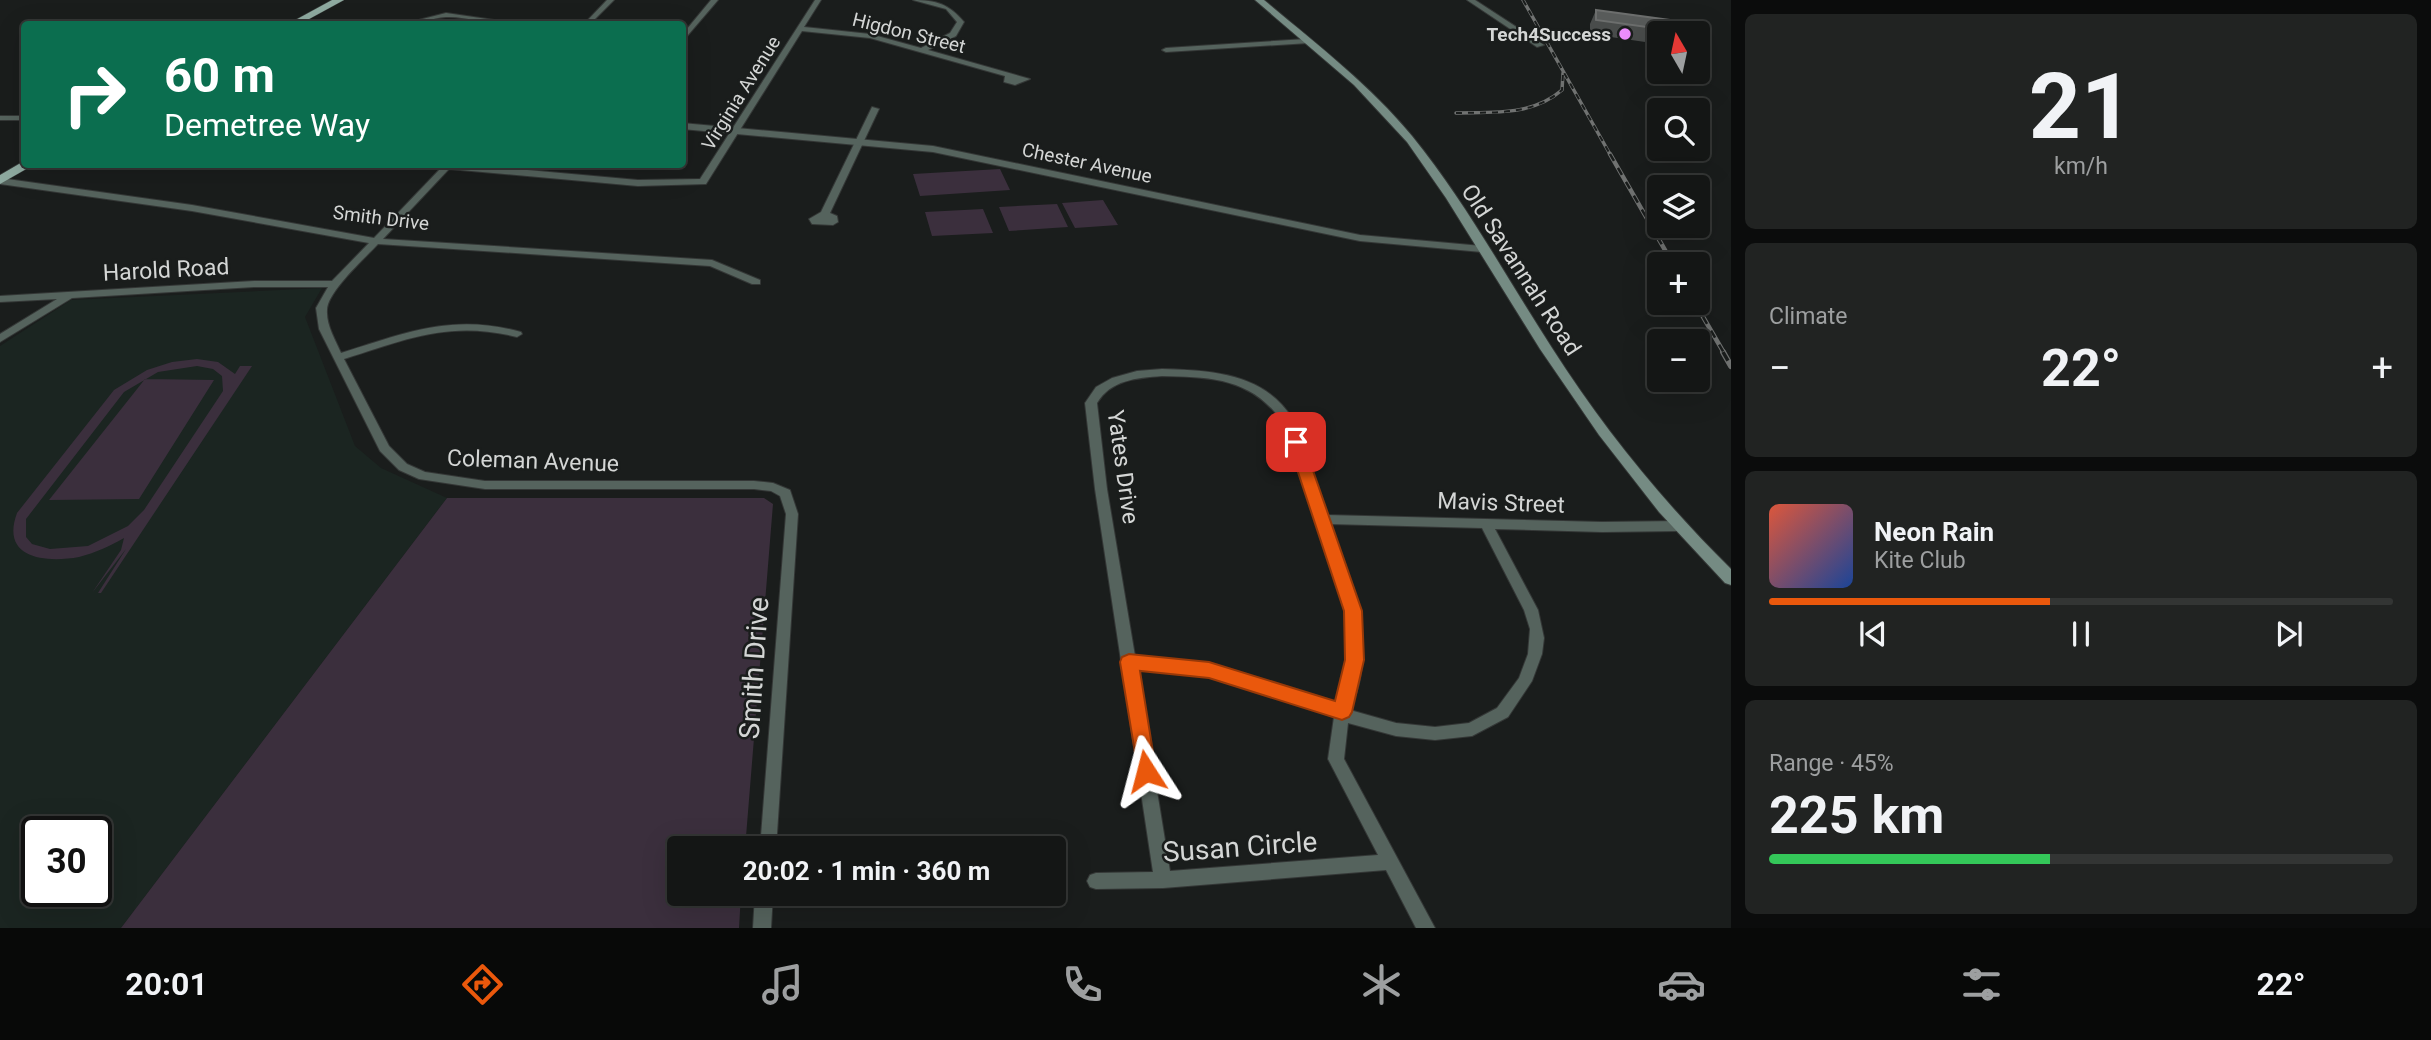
<!DOCTYPE html>
<meta charset="utf-8">
<style>
body{margin:0;font-family:Roboto,sans-serif;background:#212322;color:#f1f3f6;height:100vh;display:flex;flex-direction:column;font-size:26px;white-space:nowrap}
*{box-sizing:border-box;margin:0}
p{font-size:23px;color:#9d9fa0}
.icon{flex:none;width:38px;height:38px;fill:none;stroke:currentColor;stroke-width:2;stroke-linecap:round;stroke-linejoin:round}
.map{position:relative;flex:1;overflow:hidden}
.panel{display:flex;flex-direction:column;gap:14px;padding:14px;background:#0b0c0c;width:700px}
.panel>*{flex:none}
.guide{position:absolute;left:21px;top:21px;width:665px;height:147px;border-radius:7px;box-shadow:0 7px 28px #0002,0 0 0 2px #333534;background:#0b6e4f;color:#fff;overflow:hidden}
.needle{width:46px;rotate:351deg}
.tools{position:absolute;left:1647px;top:21px;display:grid;gap:14px}
.tools a{display:grid;place-items:center;width:63px;height:63px;border-radius:7px;background:#141615;box-shadow:0 7px 28px #0002,0 0 0 2px #333534;font-size:35px}
.speed{position:absolute;left:21px;top:816px;display:flex;gap:14px;font-size:35px;font-weight:700;text-align:center}
.speed>*{display:grid;place-content:center;width:91px;height:91px;border-radius:50%;background:#141615;box-shadow:0 7px 28px #0002,0 0 0 2px #333534;line-height:1}
.speed .limit{border:4px solid #111;border-radius:10px;background:#fff;color:#111}
.pin{position:absolute;display:grid;place-items:center;width:60px;height:60px;color:#fff;margin:-30px;border-radius:14px;box-shadow:0 4px 10px #0006}
.me{position:absolute;width:77px;margin:-38px;rotate:351deg;stroke-linejoin:round;filter:drop-shadow(0 0 5px #0008)}
.turn{display:flex;align-items:center;gap:24px;height:147px;padding:0 28px;font-size:32px}
.turn .icon{width:91px;height:91px;stroke-width:2.5}
.turn b{display:block;font-size:49px;line-height:60px}
.big{font-size:52px;font-weight:700;line-height:1.1}
.panel .tile{flex:1;display:flex;flex-direction:column;justify-content:center;gap:10px;min-width:0;padding:0 24px;border-radius:10px;background:#212322}
.panel .dial{align-items:center;gap:0}
.dial b{font-size:91px;line-height:1}
.song{display:flex;align-items:center;gap:21px}
.cover{width:84px;height:84px;border-radius:10px;background:linear-gradient(135deg,hsl(10 70% 55%),hsl(220 70% 35%))}
.played{height:7px;border-radius:4px;background:linear-gradient(90deg,#ea580c 45%,#333534 45%)}
.keys{display:flex;justify-content:space-around;direction:ltr}
.heat{display:flex;justify-content:space-between;align-items:center;font-size:38px;direction:ltr}
.charge{height:10px;border-radius:5px;background:linear-gradient(90deg,#34c759 45%,#333534 0)}
.trip{position:absolute;left:667px;top:836px;width:399px;height:70px;border-radius:7px;background:#141615;box-shadow:0 7px 28px #0002,0 0 0 2px #333534;font-weight:700;line-height:70px;text-align:center}
.tab-bar{display:flex;height:112px;justify-content:space-around;align-items:center;background:#080908;color:#9d9fa0}
.tab-bar .icon{width:49px;height:49px}
.tab-bar .active{color:#ea580c}
.tab-bar b{font-size:32px;color:#f1f3f6}
main{display:flex;flex:1;min-height:0}
.map>svg:first-child{display:block}
.built{fill:#1b2521;fill-rule:evenodd}
.green{fill:#3b2f3d;fill-rule:evenodd}
.lines{fill:none;stroke-linecap:round;stroke-linejoin:round}
.minor-casing{stroke:#343736;stroke-width:2}
.tertiary-casing{stroke:#343736;stroke-width:2}
.secondary-casing{stroke:#343736;stroke-width:2}
.primary-casing{stroke:#343736;stroke-width:1}
.minor{fill:#55635d;fill-rule:evenodd}
.tertiary{fill:#55635d;fill-rule:evenodd}
.secondary{fill:#758b83;fill-rule:evenodd}
.primary{fill:#8eaaa0;fill-rule:evenodd}
.rail-far2-casing{stroke:#707271;stroke-width:3.5}
.rail-far1-casing{stroke:#707271;stroke-width:4.5}
.rail-casing{stroke:#707271;stroke-width:6}
.rail-far2{stroke:#1a1d1c;stroke-width:2;stroke-dasharray:6;stroke-linecap:butt}
.rail-far1{stroke:#1a1d1c;stroke-width:2.5;stroke-dasharray:8;stroke-linecap:butt}
.rail{stroke:#1a1d1c;stroke-width:3.5;stroke-dasharray:10;stroke-linecap:butt}
.wall{fill:#494c4b}
.building{fill:#585b5a;stroke:#6c6e6d;stroke-width:2}
.route{fill:#ea580c;stroke:#983908;stroke-width:2}
.poi-dot{fill:#eb8dfc;stroke:#1a1d1c;stroke-width:2.5}
.labels{text-anchor:middle;dominant-baseline:central;stroke-width:5;stroke-linejoin:round;paint-order:stroke}
.far-street-label{font-size:19px;fill:#d4d6d5;stroke:#1a1d1c}
.far-poi-label{font-size:19px;font-weight:bold;fill:#d4d6d5;stroke:#1a1d1c;text-anchor:end}
.street-label{font-size:23px;fill:#d4d6d5;stroke:#1a1d1c}
.near-street-label{font-size:28px;fill:#d4d6d5;stroke:#1a1d1c}
</style>
<main>
<div class="map">
<svg width="1731" height="928" viewBox="0 0 1731 928">
<rect width="100%" height="100%" fill="#1a1d1c"/>
<!-- built -->
<path class="built" d="M322 288 305 317 355 446 381 468 447 498 121 928H0V346L71 300ZM37 831H96V891H37Z"/>
<!-- green -->
<path class="green" d="M1000 169 1010 190 920 196 913 174Z
M1103 200 1118 225 1075 228 1062 203Z
M1057 204 1068 227 1009 231 999 207Z
M983 209 993 233 932 236 925 212Z
M197 359 218 362 235 374 240 366H252L101 593H98L126 549 92 593 121 550 124 538C110 546 95 553 79 557 46 563 0 559 17 513L114 390 147 370 172 362ZM197 366 213 369 222 376 223 391 144 510 128 526 88 546 50 549 32 544 26 537V519L124 392 158 372Z
M145 379 214 380 139 499 49 500Z
M447 498H764L773 504 745 849H679V894H741L739 928H121Z"/>
<g class="lines">
<defs>
<path id="minor" d="M607 0H614L590 24H584Z
M711 0H718L682 42V35Z
M815 0H821L804 27 870 34 921 48 950 33 957 22 946 9 913 0C936 0 949 4 964 22L956 36 928 50 1030 79 1015 85 1004 82 1005 76 870 38 802 31 706 184 638 186 449 169 383 239 712 260 760 280V284H752L710 266 378 244C365 258 327 292 327 310 326 325 335 339 341 353 406 333 452 313 521 332L522 334 517 337C450 320 407 339 344 359L389 446 407 464 425 472 485 481H754L773 483 790 490 798 514 776 849H760L786 514 780 496 771 491 754 489H485L419 479 399 470 380 451 319 329 316 308 328 287H254L72 298 0 342V334L57 299 0 302V296L254 281H332L369 243 192 211 0 184V178L192 205 374 238 441 168 423 164H461L638 180 700 179Z
M1467 0H1475L1544 45 1537 47Z
M446 13 508 22 511 24C490 26 468 16 446 17 431 18 417 25 403 24Z
M1306 39H1309V43L1166 52 1162 50 1166 48Z
M872 107 879 109 830 213 837 216 838 222 833 225 812 224 809 219 821 212Z
M0 116H24V120H0Z
M1162 369C1210 370 1264 373 1292 418 1297 427 1300 438 1303 448 1311 470 1319 492 1326 515L1602 522 1680 521 1685 523 1686 526 1685 529 1680 531 1602 532 1495 529 1538 610 1544 638 1542 654 1532 681 1508 717 1472 736 1435 740 1396 736 1348 723 1344 759 1435 928H1416L1386 870 1163 888 1096 889 1090 887 1087 881 1090 875 1096 873 1153 872 1095 489 1085 403 1096 387 1112 378 1137 371ZM1162 376C1211 377 1251 378 1282 421L1346 611 1349 646 1346 679 1337 706C1267 682 1210 658 1135 656L1107 489 1097 403C1111 380 1136 378 1162 376ZM1330 524 1482 528 1524 610 1530 629 1528 654 1519 678 1497 708 1469 723 1435 727 1396 723 1350 710C1354 700 1358 689 1360 679 1371 624 1347 574 1330 524ZM1137 668C1210 669 1266 694 1334 717L1328 759 1378 855 1170 871Z
M755 894H773L771 928H753Z"/>
<path id="tertiary" d="M298 20 318 24H295V20Z
M682 123 933 146 1360 235 1482 246 1488 249 1482 252 1360 241 933 152 682 129Z"/>
<path id="secondary" d="M1255 0H1264C1315 43 1369 84 1412 136 1465 201 1506 277 1552 348 1603 428 1663 502 1731 569V585L1725 583 1659 512 1599 435 1540 349 1446 198 1407 142 1354 85Z"/>
<path id="primary" d="M332 0H344L300 24H288Z
M24 161V164H35L0 184V175Z"/>
</defs>
<!-- minor casing -->
<use href="#minor" class="minor-casing"/>
<!-- tertiary casing -->
<use href="#tertiary" class="tertiary-casing"/>
<!-- secondary casing -->
<use href="#secondary" class="secondary-casing"/>
<!-- primary casing -->
<use href="#primary" class="primary-casing"/>
<!-- minor -->
<use href="#minor" class="minor"/>
<!-- tertiary -->
<use href="#tertiary" class="tertiary"/>
<!-- secondary -->
<use href="#secondary" class="secondary"/>
<!-- primary -->
<use href="#primary" class="primary"/>
<defs>
<path id="rail-far2" d="M1523 0 1611 156
M1456 113C1493 112 1532 116 1562 90L1563 73"/>
<path id="rail-far1" d="M1610 154 1673 264
M1695 303 1724 353"/>
<path id="rail" d="M1723 352 1731 366"/>
</defs>
<!-- rail-far2 casing -->
<use href="#rail-far2" class="rail-far2-casing"/>
<!-- rail-far1 casing -->
<use href="#rail-far1" class="rail-far1-casing"/>
<!-- rail casing -->
<use href="#rail" class="rail-casing"/>
<!-- rail-far2 -->
<use href="#rail-far2" class="rail-far2"/>
<!-- rail-far1 -->
<use href="#rail-far1" class="rail-far1"/>
<!-- rail -->
<use href="#rail" class="rail"/>
</g>
<!-- wall -->
<path class="wall" d="M1596 10 1699 24 1701 35 1698 43V33H1659V44L1590 34V24Z"/>
<!-- building -->
<path class="building" d="M1596 10 1699 24 1701 35 1698 34V33H1690L1596 20Z"/>
<!-- route -->
<path class="route" d="M1296 437 1303 442 1362 611 1364 660 1352 712 1349 717 1342 720 1209 678 1140 671 1156 771 1153 777 1146 780 1139 777 1120 662 1122 657 1129 654 1209 662 1335 701 1345 660 1344 611 1288 442Z"/>
<!-- markers -->
<circle class="poi-dot" cx="1625" cy="34" r="7"/>
<g class="labels">
<!-- far-street labels -->
<g class="far-street-label">
<text transform="translate(909 33) rotate(14)">Higdon Street</text>
<text transform="translate(741 93) rotate(-58)">Virginia Avenue</text>
<text transform="translate(1087 163) rotate(12)">Chester Avenue</text>
<text transform="translate(381 218) rotate(7)">Smith Drive</text>
</g>
<!-- far-poi labels -->
<g class="far-poi-label">
<text x="1611" y="34">Tech4Success</text>
</g>
<!-- street labels -->
<g class="street-label">
<text transform="translate(166 270) rotate(-3)">Harold Road</text>
<text transform="translate(1521 270) rotate(57)">Old Savannah Road</text>
<text transform="translate(533 461) rotate(2)">Coleman Avenue</text>
<text transform="translate(1123 467) rotate(82)">Yates Drive</text>
<text transform="translate(1501 503) rotate(2)">Mavis Street</text>
</g>
<!-- near-street labels -->
<g class="near-street-label">
<text transform="translate(754 668) rotate(-86)">Smith Drive</text>
<text transform="translate(1240 847) rotate(-4)">Susan Circle</text>
</g>
</g>
</svg>
<div class="tools">
<a><svg class="needle" viewBox="-14 -14 28 28"><path d="M0-13l5 13h-10z" fill="#e53935"/><path d="M0 13l5-13h-10z" fill="#9d9fa0"/></svg></a>
<a><svg class="icon" aria-label="search" viewBox="0 0 24 24"><circle cx="10" cy="10" r="6"/><path d="M15 15l6 6"/></svg></a>
<a><svg class="icon" aria-label="layers" viewBox="0 0 24 24"><path d="M12 4l9 5-9 5-9-5zM3 14l9 5 9-5"/></svg></a>
<a>+</a>
<a>−</a>
</div>
<div class="speed"><div class="limit">30</div></div>
<div class="pin" style="left:1296px;top:442px;background:#d93025"><svg class="icon" aria-label="arrive" viewBox="0 0 24 24"><path d="M6 21V4h12l-3 4 3 4H6"/></svg></div>
<svg class="me" style="left:1146px;top:771px" viewBox="-20 -20 40 40"><path d="M0-17L14 15 0 8-14 15z" fill="#ea580c" stroke="#fff" stroke-width="4"/></svg>
<div class="trip">20:02 · 1 min · 360 m</div>
<div class="guide">
<div class="turn"><svg class="icon" aria-label="right" viewBox="0 0 24 24"><path d="M7 20v-9h11M14 6l5 5-5 5"/></svg><div><b>60 m</b>Demetree Way</div></div>
</div>
</div>
<section class="panel">
<div class="tile dial"><b>21</b><p>km/h</p></div>
<div class="tile"><p>Climate</p>
<div class="heat"><a>−</a><b class="big">22°</b><a>+</a></div>
</div>
<div class="tile">
<div class="song"><i class="cover"></i><div><b>Neon Rain</b><p>Kite Club</p></div></div>
<div class="played"></div>
<div class="keys"><svg class="icon" aria-label="previous" viewBox="0 0 24 24"><path d="M18 5L8 12l10 7zM5 5v14"/></svg><svg class="icon" aria-label="pause" viewBox="0 0 24 24"><path d="M8 5v14M16 5v14"/></svg><svg class="icon" aria-label="next" viewBox="0 0 24 24"><path d="M6 5l10 7-10 7zM19 5v14"/></svg></div>
</div>
<div class="tile"><p>Range · 45%</p><b class="big">225 km</b><div class="charge"></div></div>
</section>
</main>
<nav class="tab-bar">
<b>20:01</b>
<svg class="icon active" aria-label="directions" viewBox="0 0 24 24"><path d="M12 3l9 9-9 9-9-9zM9 14v-3h6M13 9l2 2-2 2"/></svg>
<svg class="icon" aria-label="music" viewBox="0 0 24 24"><path d="M9 18V5l10-2v13"/><circle cx="6" cy="18" r="3"/><circle cx="16" cy="16" r="3"/></svg>
<svg class="icon" aria-label="phone" viewBox="0 0 24 24"><path d="M5 4h4l2 5-3 2q2 4 5 5l2-3 5 2v4C11 20 4 13 5 4z"/></svg>
<svg class="icon" aria-label="climate" viewBox="0 0 24 24"><path d="M12 3v18M4 7l16 10M4 17L20 7"/></svg>
<svg class="icon" aria-label="car" viewBox="0 0 24 24"><path d="M5 17H2v-5l4-1 3-4h7l3 4 3 1v5h-3M9 17h6M6 11h13"/><circle cx="7" cy="17" r="2"/><circle cx="17" cy="17" r="2"/></svg>
<svg class="icon" aria-label="filters" viewBox="0 0 24 24"><path d="M4 7h16M4 17h16"/><circle cx="9" cy="7" r="2"/><circle cx="15" cy="17" r="2"/></svg>
<b>22°</b>
</nav>
